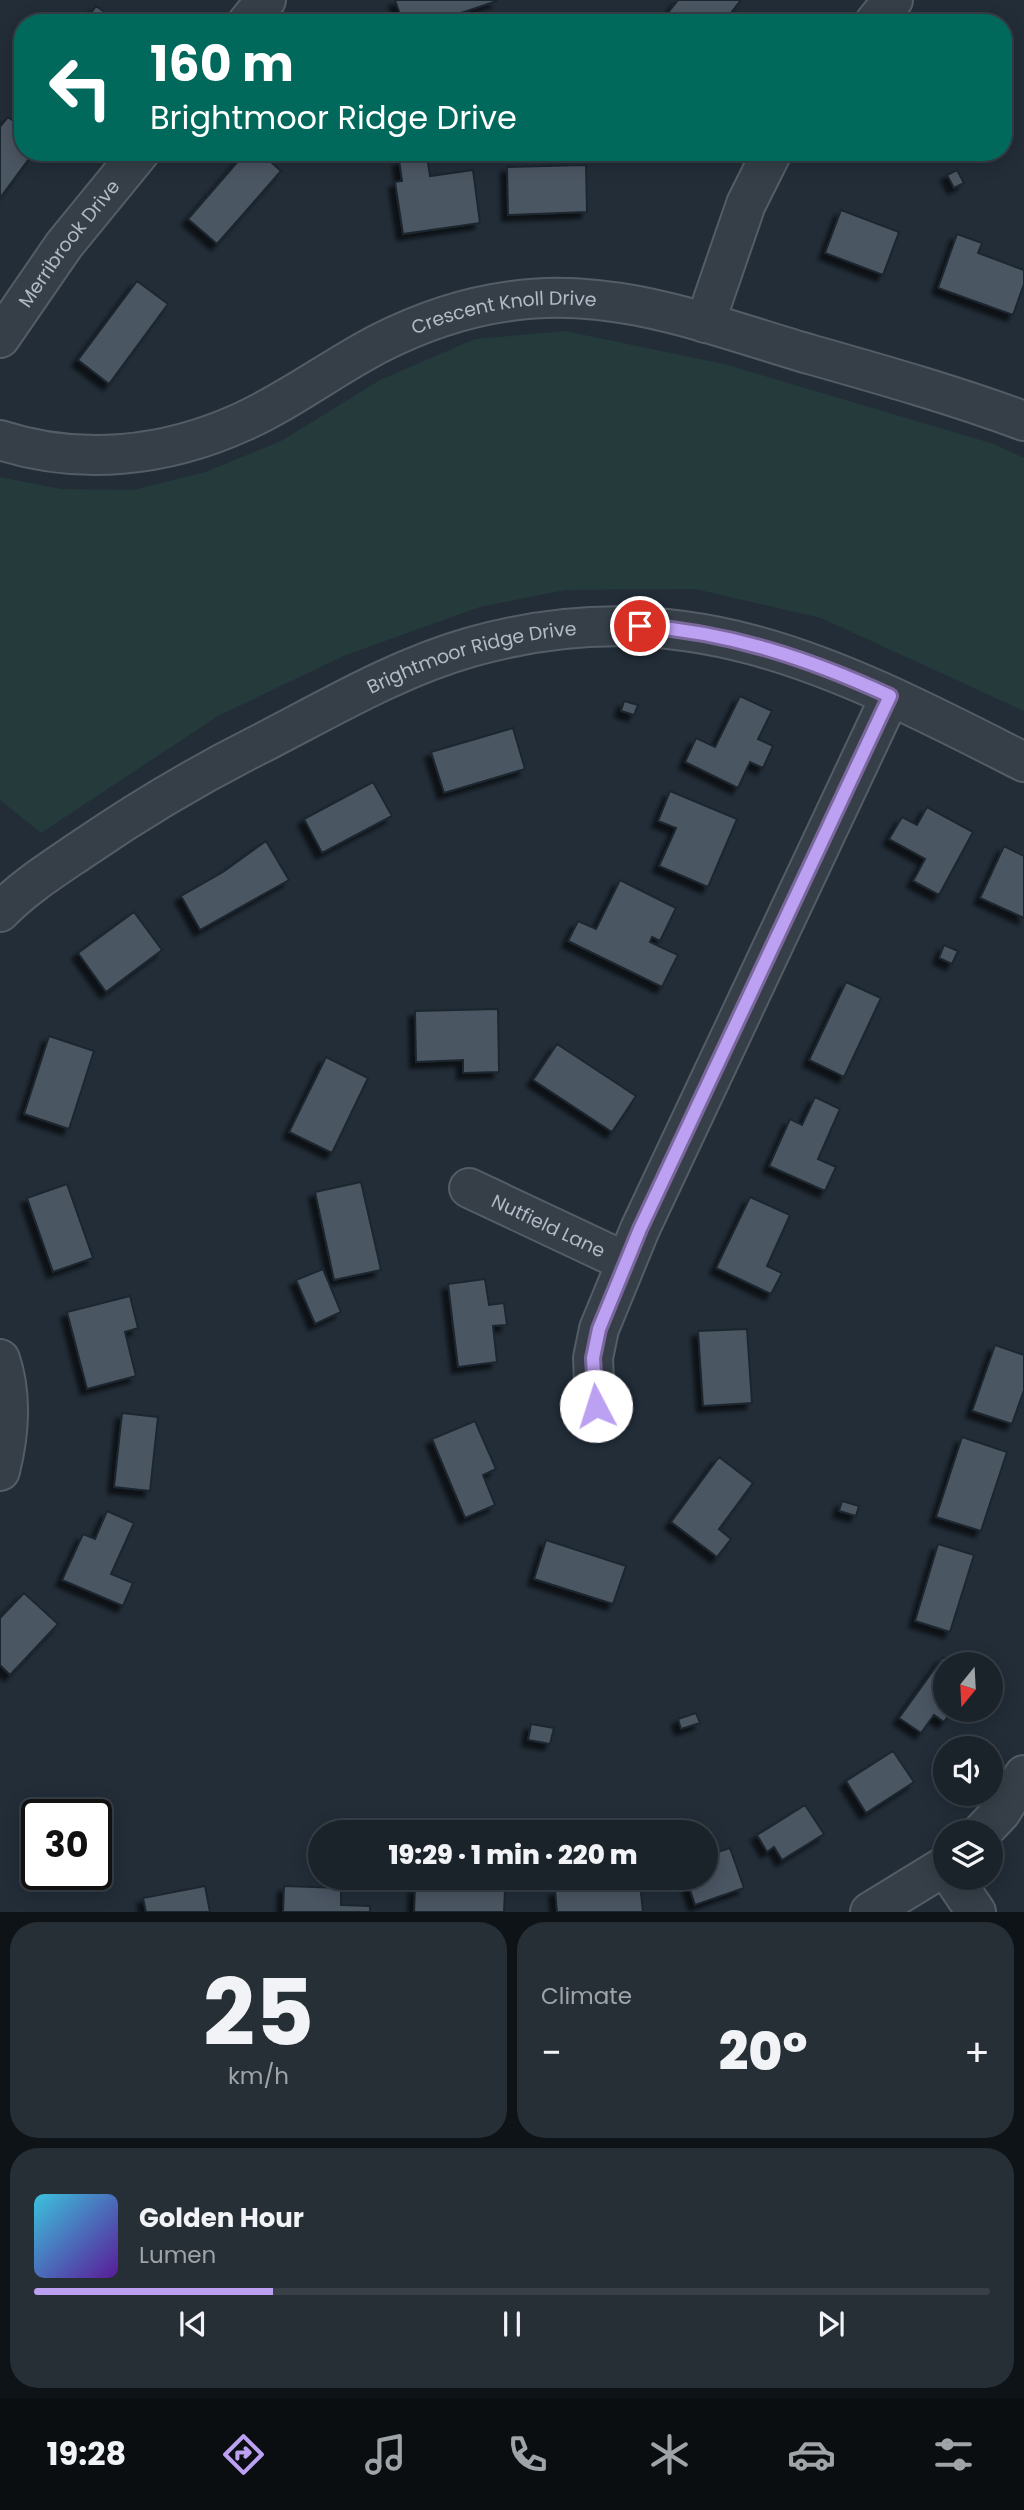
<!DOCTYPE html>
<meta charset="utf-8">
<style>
body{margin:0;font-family:Poppins,sans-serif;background:#272f36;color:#f1f3f6;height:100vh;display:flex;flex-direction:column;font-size:26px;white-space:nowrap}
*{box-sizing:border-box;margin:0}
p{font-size:23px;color:#9fa4a8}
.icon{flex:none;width:38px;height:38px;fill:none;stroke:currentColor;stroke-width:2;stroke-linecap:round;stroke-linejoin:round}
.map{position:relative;height:1912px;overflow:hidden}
.sheet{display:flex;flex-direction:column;gap:10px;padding:10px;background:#0e1317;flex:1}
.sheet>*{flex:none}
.hud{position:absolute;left:14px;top:14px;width:998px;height:147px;border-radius:28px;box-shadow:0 4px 18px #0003,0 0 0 2px #383f47;background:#00695c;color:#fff;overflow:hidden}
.needle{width:46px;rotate:198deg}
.controls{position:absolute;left:933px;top:1652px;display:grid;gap:14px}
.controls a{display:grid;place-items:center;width:70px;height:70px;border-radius:50%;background:#1a222a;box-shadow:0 4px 18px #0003,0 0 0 2px #383f47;font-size:35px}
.speed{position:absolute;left:21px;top:1799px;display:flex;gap:14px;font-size:35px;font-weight:700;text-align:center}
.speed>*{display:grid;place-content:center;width:91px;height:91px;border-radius:50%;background:#1a222a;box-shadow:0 4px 18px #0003,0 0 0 2px #383f47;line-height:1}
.speed .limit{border:4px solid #111;border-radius:10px;background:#fff;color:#111}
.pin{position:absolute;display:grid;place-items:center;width:60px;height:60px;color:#fff;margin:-30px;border:4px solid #fff;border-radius:50%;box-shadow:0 2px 7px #0007}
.me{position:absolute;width:77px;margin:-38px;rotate:355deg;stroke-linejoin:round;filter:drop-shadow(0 0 5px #0008)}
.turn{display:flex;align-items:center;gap:24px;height:147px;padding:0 21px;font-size:32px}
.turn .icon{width:91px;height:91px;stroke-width:2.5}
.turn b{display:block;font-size:49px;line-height:60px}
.big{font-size:52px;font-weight:800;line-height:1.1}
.sheet .card{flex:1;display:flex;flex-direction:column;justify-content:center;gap:10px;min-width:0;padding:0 24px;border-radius:28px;background:#272f36}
.sheet .dial{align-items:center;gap:0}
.dial b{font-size:91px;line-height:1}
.song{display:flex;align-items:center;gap:21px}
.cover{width:84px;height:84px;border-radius:10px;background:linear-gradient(135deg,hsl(190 70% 55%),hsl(270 70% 35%))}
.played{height:7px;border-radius:4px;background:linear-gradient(90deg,#bca0f2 25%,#383f47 25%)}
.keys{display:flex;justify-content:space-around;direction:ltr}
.heat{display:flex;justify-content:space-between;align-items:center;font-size:38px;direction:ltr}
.sheet .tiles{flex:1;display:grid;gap:10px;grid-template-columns:1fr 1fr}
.card:last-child{grid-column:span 2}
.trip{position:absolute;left:308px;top:1820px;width:410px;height:70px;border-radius:35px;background:#1a222a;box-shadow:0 4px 18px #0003,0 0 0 2px #383f47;font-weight:800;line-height:70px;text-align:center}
.tab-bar{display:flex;height:112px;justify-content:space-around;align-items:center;background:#0a0e11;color:#9fa4a8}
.tab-bar .icon{width:49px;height:49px}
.tab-bar .current{color:#bca0f2}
.tab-bar b{font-size:32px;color:#f1f3f6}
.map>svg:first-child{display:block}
.green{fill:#253a3a}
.building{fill:#4b5764;stroke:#1d262f;stroke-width:2;filter:url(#shadow)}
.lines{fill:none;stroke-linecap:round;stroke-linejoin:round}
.minor-casing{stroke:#545d66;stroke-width:42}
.minor{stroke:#363f48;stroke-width:38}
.route-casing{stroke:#7a689d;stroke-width:18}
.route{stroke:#bca0f2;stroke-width:12}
.labels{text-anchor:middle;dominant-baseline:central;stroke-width:7;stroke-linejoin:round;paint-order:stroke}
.street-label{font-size:19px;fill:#b1bac5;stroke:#1b242d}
</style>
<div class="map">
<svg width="1024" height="1912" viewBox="0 0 1024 1912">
<defs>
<filter id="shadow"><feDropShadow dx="-6" dy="6" stdDeviation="2" flood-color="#0009"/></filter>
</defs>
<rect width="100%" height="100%" fill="#222d38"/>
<!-- green -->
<path class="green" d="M565 331 724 364 994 444 1024 458V711L821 618 695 589 565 590 480 607 346 655 218 716 41 833 0 800V477L61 489 133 490 205 472 281 441 380 380 475 339Z"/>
<!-- building -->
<path class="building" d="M395 0H497V1L431 23H403Z
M678 0H741L723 23H660Z
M96 6 120 23H84Z
M8 117 23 128V152H34L0 198V127Z
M246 152H260L281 171 217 244 188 219Z
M427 156 430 176 473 170 480 223 403 234 395 182 402 181 399 160Z
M586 165 587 212 508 215 507 167Z
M957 170 964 183 954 188 947 175Z
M841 210 899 232 883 275 825 253Z
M957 234 982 243 978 253 1024 270V284L1013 315 938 288Z
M137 281 168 304 109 384 78 360Z
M740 696 772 711 758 739 773 746 763 768 750 762 738 788 685 762 696 738 715 747Z
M624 701 638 705 634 715 621 711Z
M513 728 525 769 444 793 431 752Z
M373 782 392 816 322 853 304 819Z
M670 791 737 819 708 887 659 866 676 828 658 821Z
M927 807 973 832 939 895 913 881 925 859 889 839 902 817 917 825Z
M266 841 289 880 200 930 181 896 223 872Z
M1004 846 1024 856V918L980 898Z
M620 880 676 908 660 941 652 937 650 942 678 955 662 987 568 941 578 921 596 929Z
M134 912 162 950 106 992 78 953Z
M944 945 958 951 952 964 939 958Z
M846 982 881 998 844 1077 809 1060Z
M498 1009 499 1072 463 1073V1060L416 1062 415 1011Z
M49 1036 94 1051 69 1129 24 1114Z
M557 1044 636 1096 612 1132 533 1080Z
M326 1057 368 1078 332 1153 289 1132Z
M815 1097 840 1109 818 1159 836 1167 825 1191 769 1166 790 1119 802 1125Z
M361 1182 381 1270 334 1280 315 1192Z
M67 1184 93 1258 53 1272 27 1198Z
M750 1197 790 1215 767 1266 782 1273 771 1294 716 1268Z
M323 1269 341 1312 315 1324 296 1280Z
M485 1279 489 1305 504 1303 507 1325 493 1326 497 1362 458 1367 448 1284Z
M130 1296 138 1328 125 1332 136 1376 87 1389 67 1312Z
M747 1329 752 1403 703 1406 698 1331Z
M995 1345 1024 1355V1390L1012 1424 972 1411Z
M122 1413 158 1417 150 1491 114 1487Z
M475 1421 496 1469 483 1475 495 1505 465 1518 432 1439Z
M962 1437 1007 1452 981 1531 936 1517Z
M719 1457 753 1483 719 1529 731 1539 717 1557 671 1522Z
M842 1501 859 1506 856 1516 839 1511Z
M107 1511 134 1523 111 1574 133 1583 123 1606 62 1580 83 1534 95 1539Z
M546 1540 626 1566 613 1604 534 1579Z
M938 1544 974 1555 950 1632 915 1621Z
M24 1593 58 1624 10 1675 0 1665V1618Z
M943 1657 953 1664H945V1710H952L944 1722 934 1715 921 1733 899 1718Z
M696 1713 700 1723 681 1729 678 1719Z
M531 1724 554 1728 550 1744 528 1740Z
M893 1751 914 1782 866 1813 846 1781Z
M805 1805 824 1834 782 1860 774 1847 767 1852 757 1835Z
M730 1848 744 1888 695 1905 686 1878H705V1856Z
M640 1883 643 1912H557L555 1890Z
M205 1886 210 1912H146L143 1898Z
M284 1886 341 1888V1905L370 1906V1912H283Z
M415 1887 505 1890 504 1912H414Z"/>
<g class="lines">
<defs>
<g id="minor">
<path d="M247 23 266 0"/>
<path d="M874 23 893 0"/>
<path d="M705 323 746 204 772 152"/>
<path id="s1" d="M0 338 64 245 140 152"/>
<path id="s2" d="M0 440C80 466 165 457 242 422 289 401 332 368 378 344 419 323 466 307 511 301 611 286 708 324 802 352 876 373 951 394 1024 421"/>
<path id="s3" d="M0 912C23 888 53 869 81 850 138 811 198 775 260 744 328 709 397 668 471 647 686 587 837 667 1024 762"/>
<path id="s4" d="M469 1188 626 1262"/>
<path d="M0 1359C12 1394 9 1435 0 1471"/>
<path d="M595 1406 593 1358 599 1329 640 1229 890 697"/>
<path d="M982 1832 1001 1812 1024 1775"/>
<path d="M953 1878 976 1912"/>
<path d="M870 1912 945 1866"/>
</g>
</defs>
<!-- minor casing -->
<use href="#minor" class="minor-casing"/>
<!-- minor -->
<use href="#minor" class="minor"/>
</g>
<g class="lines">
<defs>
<path id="route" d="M596 1406 593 1358 599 1329 640 1229 890 696C810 659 729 632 640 626"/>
</defs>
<!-- route casing -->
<use href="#route" class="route-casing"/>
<!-- route -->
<use href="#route" class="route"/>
</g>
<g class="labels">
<!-- street labels -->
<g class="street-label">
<text stroke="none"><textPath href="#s1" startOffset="117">Merribrook Drive</textPath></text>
<text stroke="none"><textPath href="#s2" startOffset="537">Crescent Knoll Drive</textPath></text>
<text stroke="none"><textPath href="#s3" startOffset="541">Brightmoor Ridge Drive</textPath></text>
<text stroke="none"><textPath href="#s4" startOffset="88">Nutfield Lane</textPath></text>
</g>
</g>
</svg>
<div class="controls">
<a><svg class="needle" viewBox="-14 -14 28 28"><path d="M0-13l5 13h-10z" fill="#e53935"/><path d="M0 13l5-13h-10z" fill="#9fa4a8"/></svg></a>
<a><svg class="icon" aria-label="sound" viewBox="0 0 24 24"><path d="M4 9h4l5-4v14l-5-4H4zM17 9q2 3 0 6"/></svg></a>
<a><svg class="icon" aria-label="layers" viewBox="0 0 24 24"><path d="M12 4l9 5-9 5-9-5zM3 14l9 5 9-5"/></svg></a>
</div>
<div class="speed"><div class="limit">30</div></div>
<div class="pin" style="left:640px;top:626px;background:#d93025"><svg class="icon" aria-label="arrive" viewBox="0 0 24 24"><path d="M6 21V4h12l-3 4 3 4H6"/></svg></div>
<svg class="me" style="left:596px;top:1406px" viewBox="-20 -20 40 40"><circle r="19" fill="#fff"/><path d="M0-13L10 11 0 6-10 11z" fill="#bca0f2"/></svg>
<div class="trip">19:29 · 1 min · 220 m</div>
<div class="hud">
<div class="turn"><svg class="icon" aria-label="left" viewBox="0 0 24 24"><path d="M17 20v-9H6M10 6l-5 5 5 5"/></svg><div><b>160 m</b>Brightmoor Ridge Drive</div></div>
</div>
</div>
<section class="sheet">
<div class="tiles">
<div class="card dial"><b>25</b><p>km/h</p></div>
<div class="card"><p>Climate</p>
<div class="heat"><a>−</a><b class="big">20°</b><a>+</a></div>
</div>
<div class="card">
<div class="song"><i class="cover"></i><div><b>Golden Hour</b><p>Lumen</p></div></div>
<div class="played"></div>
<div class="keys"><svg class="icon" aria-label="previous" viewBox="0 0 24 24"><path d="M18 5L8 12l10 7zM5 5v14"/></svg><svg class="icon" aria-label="pause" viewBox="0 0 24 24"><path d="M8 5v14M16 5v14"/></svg><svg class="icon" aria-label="next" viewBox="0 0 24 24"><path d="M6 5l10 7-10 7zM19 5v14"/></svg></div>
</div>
</div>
</section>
<nav class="tab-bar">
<b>19:28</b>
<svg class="icon current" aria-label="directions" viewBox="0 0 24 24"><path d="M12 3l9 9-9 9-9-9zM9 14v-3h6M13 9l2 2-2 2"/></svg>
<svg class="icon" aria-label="music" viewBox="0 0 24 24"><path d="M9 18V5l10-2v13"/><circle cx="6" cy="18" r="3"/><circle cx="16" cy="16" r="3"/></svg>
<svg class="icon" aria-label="phone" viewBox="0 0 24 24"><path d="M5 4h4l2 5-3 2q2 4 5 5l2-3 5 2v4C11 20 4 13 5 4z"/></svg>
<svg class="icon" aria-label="climate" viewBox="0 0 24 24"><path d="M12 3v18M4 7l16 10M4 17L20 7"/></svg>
<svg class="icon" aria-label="car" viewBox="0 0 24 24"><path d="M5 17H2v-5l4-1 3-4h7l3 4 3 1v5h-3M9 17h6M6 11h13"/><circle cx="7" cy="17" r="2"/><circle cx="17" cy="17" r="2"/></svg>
<svg class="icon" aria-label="filters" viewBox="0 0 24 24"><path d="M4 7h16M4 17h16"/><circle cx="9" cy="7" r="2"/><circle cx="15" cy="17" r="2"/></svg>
</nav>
